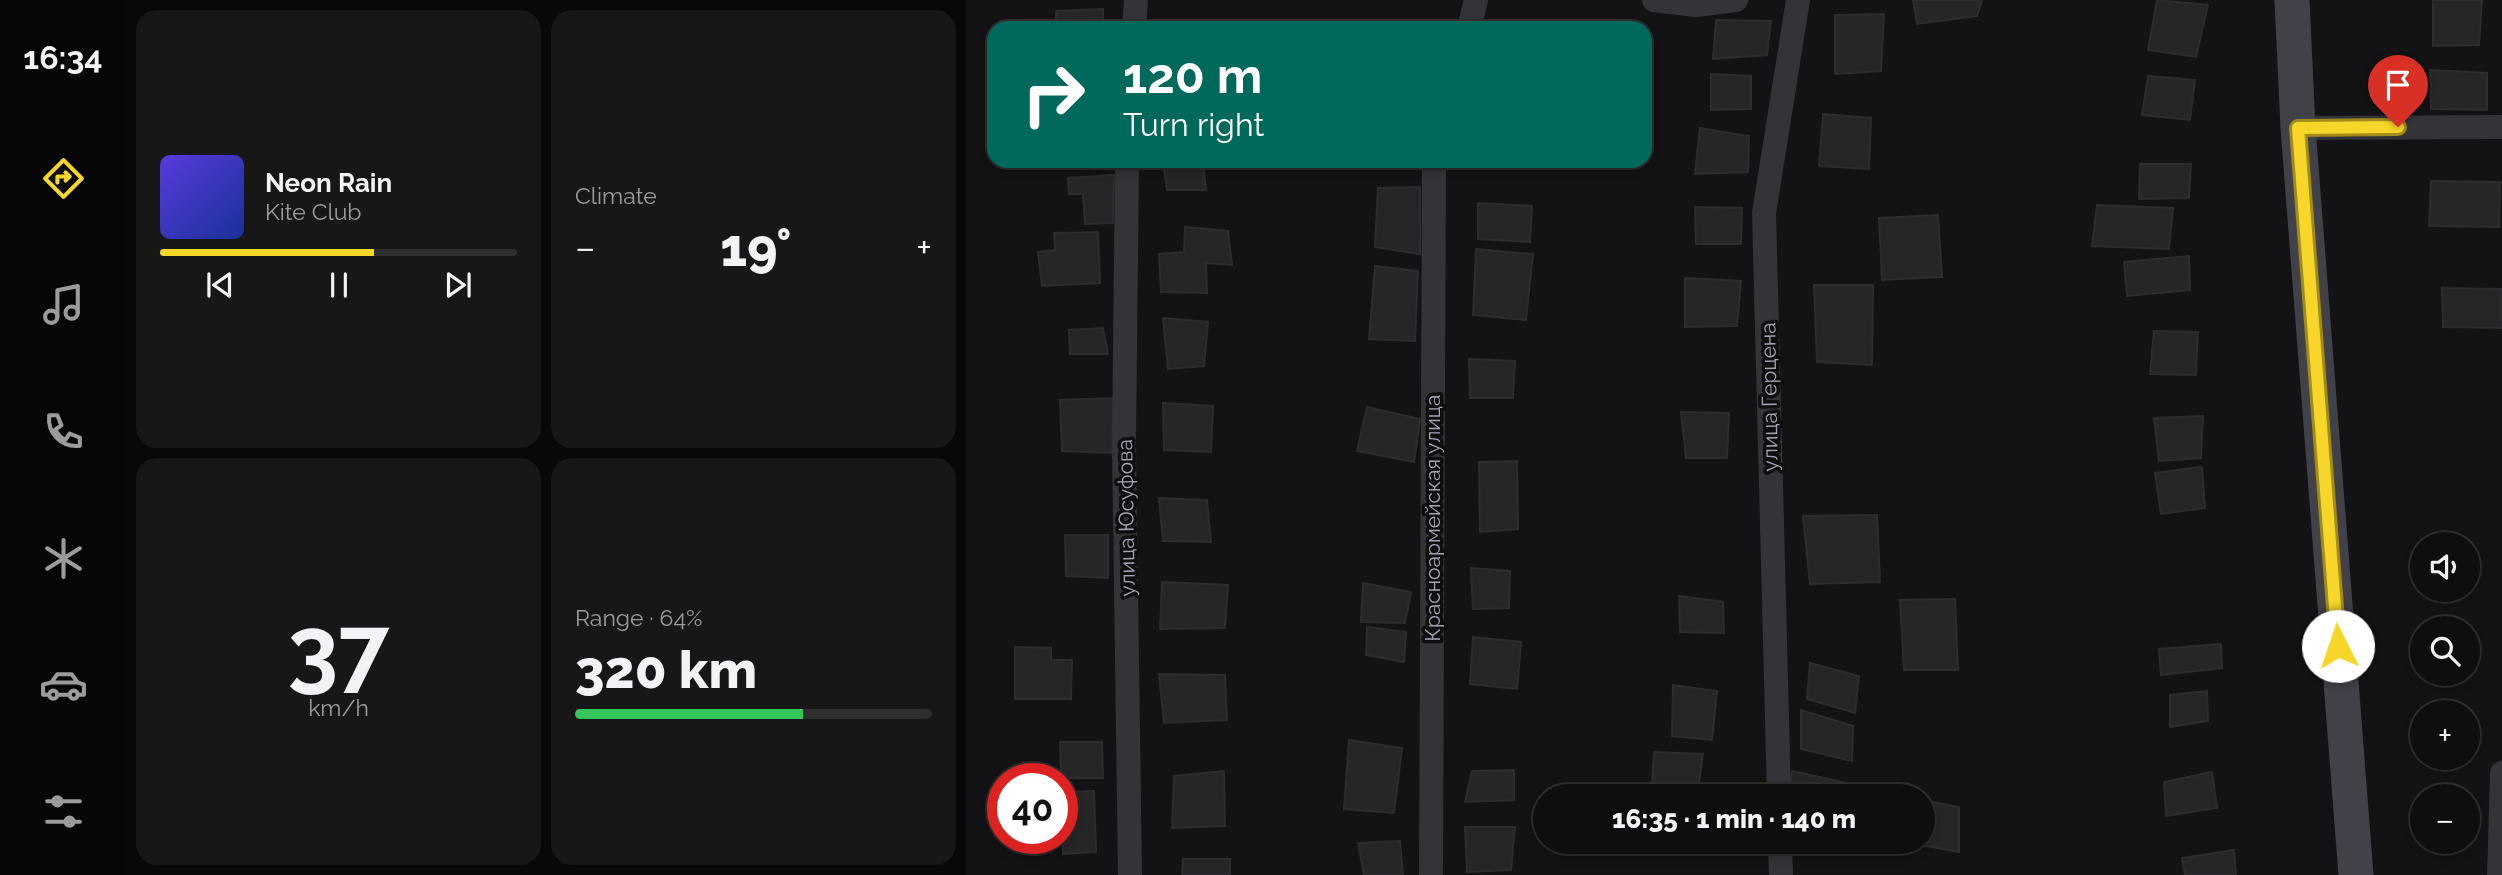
<!DOCTYPE html>
<meta charset="utf-8">
<style>
body{margin:0;font-family:Raleway,sans-serif;background:#171718;color:#f1f3f6;height:100vh;display:flex;flex-direction:column;font-size:26px;white-space:nowrap}
*{box-sizing:border-box;margin:0}
p{font-size:23px;color:#9b9c9e}
.icon{flex:none;width:38px;height:38px;fill:none;stroke:currentColor;stroke-width:2;stroke-linecap:round;stroke-linejoin:round}
.map{position:relative;flex:1;overflow:hidden}
.sheet{display:flex;flex-direction:column;gap:10px;padding:10px;background:#080808;width:840px}
.sheet>*{flex:none}
.top-card{position:absolute;left:21px;top:21px;width:665px;height:147px;border-radius:21px;box-shadow:0 4px 10px #0003,0 0 0 2px #2e2e2f;background:#00695c;color:#fff;overflow:hidden}
.controls{position:absolute;left:1444px;top:532px;display:grid;gap:14px}
.controls a{display:grid;place-items:center;width:70px;height:70px;border-radius:50%;background:#0e0e0f;box-shadow:0 4px 10px #0003,0 0 0 2px #2e2e2f;font-size:35px}
.speed{position:absolute;left:21px;top:763px;display:flex;gap:14px;font-size:35px;font-weight:700;text-align:center}
.speed>*{display:grid;place-content:center;width:91px;height:91px;border-radius:50%;background:#0e0e0f;box-shadow:0 4px 10px #0003,0 0 0 2px #2e2e2f;line-height:1}
.speed .limit{border:10px solid #d22;background:#fff;color:#111}
.pin{position:absolute;display:grid;place-items:center;width:60px;height:60px;color:#fff;margin:-72px -30px;border-radius:50% 50% 50% 0;rotate:-45deg;box-shadow:0 0 7px #0007}
.pin .icon{rotate:45deg}
.me{position:absolute;width:77px;margin:-38px;rotate:356deg;stroke-linejoin:round;filter:drop-shadow(0 0 5px #0008)}
.turn{display:flex;align-items:center;gap:24px;height:147px;padding:0 21px;font-size:32px}
.turn .icon{width:91px;height:91px;stroke-width:2.5}
.turn b{display:block;font-size:49px;line-height:60px}
.big{font-size:52px;font-weight:800;line-height:1.1}
.sheet .card{flex:1;display:flex;flex-direction:column;justify-content:center;gap:10px;min-width:0;padding:0 24px;border-radius:21px;background:#171718}
.sheet .dial{align-items:center;gap:0}
.dial b{font-size:91px;line-height:1}
.song{display:flex;align-items:center;gap:21px}
.cover{width:84px;height:84px;border-radius:10px;background:linear-gradient(135deg,hsl(250 70% 55%),hsl(230 70% 35%))}
.played{height:7px;border-radius:4px;background:linear-gradient(90deg,#f6d629 60%,#2e2e2f 60%)}
.keys{display:flex;justify-content:space-around;direction:ltr}
.heat{display:flex;justify-content:space-between;align-items:center;font-size:38px;direction:ltr}
.charge{height:10px;border-radius:5px;background:linear-gradient(90deg,#34c759 64%,#2e2e2f 0)}
.sheet .tiles{flex:1;display:grid;gap:10px;grid-template-columns:repeat(2,1fr)}
.trip{position:absolute;left:567px;top:784px;width:402px;height:70px;border-radius:35px;background:#0e0e0f;box-shadow:0 4px 10px #0003,0 0 0 2px #2e2e2f;font-weight:800;line-height:70px;text-align:center}
main{display:flex;flex:1;min-height:0}
.tab-bar{display:flex;flex-direction:column;width:126px;justify-content:space-around;align-items:center;background:#060606;color:#9b9c9e}
.tab-bar .icon{width:49px;height:49px}
.tab-bar .selected{color:#f6d629}
.tab-bar b{font-size:32px;color:#f1f3f6}
.map>svg:first-child{display:block}
.building{fill:#262528;stroke:#2d2c30;stroke-width:2}
.lines{fill:none;stroke-linecap:round;stroke-linejoin:round}
.street{stroke:#333339;stroke-width:24}
.secondary{stroke:#414249;stroke-width:35}
.route-casing{stroke:#a08b1b;stroke-width:18}
.route{stroke:#f6d629;stroke-width:12}
.labels{text-anchor:middle;dominant-baseline:central;stroke-width:7;stroke-linejoin:round;paint-order:stroke}
.street-label{font-size:21px;fill:#a3a5b5;stroke:#0e0d0f}
</style>
<main>
<nav class="tab-bar">
<b>16:34</b>
<svg class="icon selected" aria-label="directions" viewBox="0 0 24 24"><path d="M12 3l9 9-9 9-9-9zM9 14v-3h6M13 9l2 2-2 2"/></svg>
<svg class="icon" aria-label="music" viewBox="0 0 24 24"><path d="M9 18V5l10-2v13"/><circle cx="6" cy="18" r="3"/><circle cx="16" cy="16" r="3"/></svg>
<svg class="icon" aria-label="phone" viewBox="0 0 24 24"><path d="M5 4h4l2 5-3 2q2 4 5 5l2-3 5 2v4C11 20 4 13 5 4z"/></svg>
<svg class="icon" aria-label="climate" viewBox="0 0 24 24"><path d="M12 3v18M4 7l16 10M4 17L20 7"/></svg>
<svg class="icon" aria-label="car" viewBox="0 0 24 24"><path d="M5 17H2v-5l4-1 3-4h7l3 4 3 1v5h-3M9 17h6M6 11h13"/><circle cx="7" cy="17" r="2"/><circle cx="17" cy="17" r="2"/></svg>
<svg class="icon" aria-label="filters" viewBox="0 0 24 24"><path d="M4 7h16M4 17h16"/><circle cx="9" cy="7" r="2"/><circle cx="15" cy="17" r="2"/></svg>
</nav>
<section class="sheet">
<div class="tiles">
<div class="card">
<div class="song"><i class="cover"></i><div><b>Neon Rain</b><p>Kite Club</p></div></div>
<div class="played"></div>
<div class="keys"><svg class="icon" aria-label="previous" viewBox="0 0 24 24"><path d="M18 5L8 12l10 7zM5 5v14"/></svg><svg class="icon" aria-label="pause" viewBox="0 0 24 24"><path d="M8 5v14M16 5v14"/></svg><svg class="icon" aria-label="next" viewBox="0 0 24 24"><path d="M6 5l10 7-10 7zM19 5v14"/></svg></div>
</div>
<div class="card"><p>Climate</p>
<div class="heat"><a>−</a><b class="big">19°</b><a>+</a></div>
</div>
<div class="card dial"><b>37</b><p>km/h</p></div>
<div class="card"><p>Range · 64%</p><b class="big">320 km</b><div class="charge"></div></div>
</div>
</section>
<div class="map">
<svg width="1536" height="875" viewBox="0 0 1536 875">
<rect width="100%" height="100%" fill="#131214"/>
<!-- building -->
<path class="building" d="M947 0H1016L1011 16 951 24Z
M1191 0 1242 5 1230 57 1182 50Z
M1467 0H1516L1513 45 1467 46Z
M137 9V28H90V11Z
M918 14 915 71 869 74V15Z
M750 20 805 21 801 55 747 59Z
M1464 70 1521 73V110L1465 109Z
M745 74 785 76V109L745 110Z
M1182 76 1229 80 1224 120 1176 115Z
M857 114 905 118 903 169 853 166Z
M734 128 783 136 782 172 729 174Z
M102 161H144V162L102 165Z
M197 161H237L240 190H201Z
M521 161H560V167H521Z
M1174 164H1225L1223 198 1173 199Z
M148 175 147 223 119 224 117 194H103L102 178Z
M1465 181 1534 182 1533 227 1463 226Z
M454 187V254L409 247 412 188Z
M512 203 566 206 564 242 512 239Z
M1131 205 1207 208 1203 249 1126 246Z
M729 207 776 208 775 244H730Z
M972 215 976 277 916 280 913 218Z
M219 227 262 231 266 265 240 263 241 293 195 292 193 254 218 252Z
M132 232 134 283 76 286 72 252 89 250 88 233Z
M510 249 567 254 560 320 507 315Z
M1223 256 1224 290 1161 296 1158 262Z
M409 266 452 271 449 341 403 339Z
M719 278 775 281 771 326 719 327Z
M848 285H907L906 365 851 362Z
M1476 288 1536 289V328L1477 327Z
M197 318 242 322 238 366 202 369Z
M137 328 142 354H104L103 330Z
M1188 331 1232 332 1230 375 1184 374Z
M503 359 549 361 547 398H504Z
M147 398 146 453 96 451 94 400Z
M197 403 247 406 245 452 198 450Z
M401 407 454 419 448 462 391 451Z
M715 412 763 413 761 458H720Z
M1237 416 1235 458 1193 461 1188 418Z
M551 461 552 529 514 532 513 462Z
M1236 467 1239 508 1195 514 1189 473Z
M193 498 241 500 245 542 197 541Z
M911 515 914 582 844 584 837 516Z
M99 535H142V578L100 576Z
M505 568 544 571 543 608 507 609Z
M196 582 262 585 259 628 194 629Z
M397 583 445 592 439 623 395 622Z
M713 596 757 602 758 633 714 632Z
M989 599 992 670H938L934 600Z
M401 627 440 632 438 662 400 655Z
M507 637 555 642 551 689 504 684Z
M1255 644 1256 668 1195 675 1193 649Z
M49 647 85 648V660H106L105 699H49Z
M844 663 893 676 889 713 841 699Z
M193 674 259 675 261 720 198 723Z
M707 685 751 691 746 740 706 736Z
M1241 691 1242 721 1204 727V695Z
M835 710 887 726 886 761 835 749Z
M383 740 436 748 428 813 378 809Z
M94 742H136L137 778H95Z
M688 752 737 754 731 796H685Z
M548 770V800L499 802 506 771Z
M258 771 259 826 206 828 208 776Z
M826 771 894 786 892 796H823Z
M1246 772 1251 808 1200 816 1198 782Z
M128 791 130 852 97 854 96 792Z
M957 800 993 807V852L940 842H957Z
M499 827H549L545 870 501 872Z
M434 841 437 875H398L392 843Z
M1268 850 1270 875H1219L1216 858Z
M217 859H264V875H216Z"/>
<g class="lines">
<!-- street -->
<path class="street" d="M688 0 730 5 770 0
M168 28 170 0
M503 28 510 0
M1332 128 1536 127
M161 161 158 444 164 875
M813 796 798 213 832 0
M814 842 815 875
M465 875 468 161
M1533 875 1536 773"/>
<!-- secondary -->
<path class="secondary" d="M1326 0 1332 128 1390 875"/>
</g>
<g class="lines">
<defs>
<path id="route" d="M1372 646 1332 128 1432 127"/>
</defs>
<!-- route casing -->
<use href="#route" class="route-casing"/>
<!-- route -->
<use href="#route" class="route"/>
</g>
<g class="labels">
<!-- street labels -->
<g class="street-label">
<text transform="translate(803 397) rotate(-91)">улица Герцена</text>
<text transform="translate(160 518) rotate(-91)">улица Юсуфова</text>
<text transform="translate(466 518) rotate(-90)">Красноармейская улица</text>
</g>
</g>
</svg>
<div class="controls">
<a><svg class="icon" aria-label="sound" viewBox="0 0 24 24"><path d="M4 9h4l5-4v14l-5-4H4zM17 9q2 3 0 6"/></svg></a>
<a><svg class="icon" aria-label="search" viewBox="0 0 24 24"><circle cx="10" cy="10" r="6"/><path d="M15 15l6 6"/></svg></a>
<a>+</a>
<a>−</a>
</div>
<div class="speed"><div class="limit">40</div></div>
<div class="pin" style="left:1432px;top:127px;background:#d93025"><svg class="icon" aria-label="arrive" viewBox="0 0 24 24"><path d="M6 21V4h12l-3 4 3 4H6"/></svg></div>
<svg class="me" style="left:1372px;top:646px" viewBox="-20 -20 40 40"><circle r="19" fill="#fff"/><path d="M0-13L10 11 0 6-10 11z" fill="#f6d629"/></svg>
<div class="trip">16:35 · 1 min · 140 m</div>
<div class="top-card">
<div class="turn"><svg class="icon" aria-label="right" viewBox="0 0 24 24"><path d="M7 20v-9h11M14 6l5 5-5 5"/></svg><div><b>120 m</b>Turn right</div></div>
</div>
</div>
</main>
